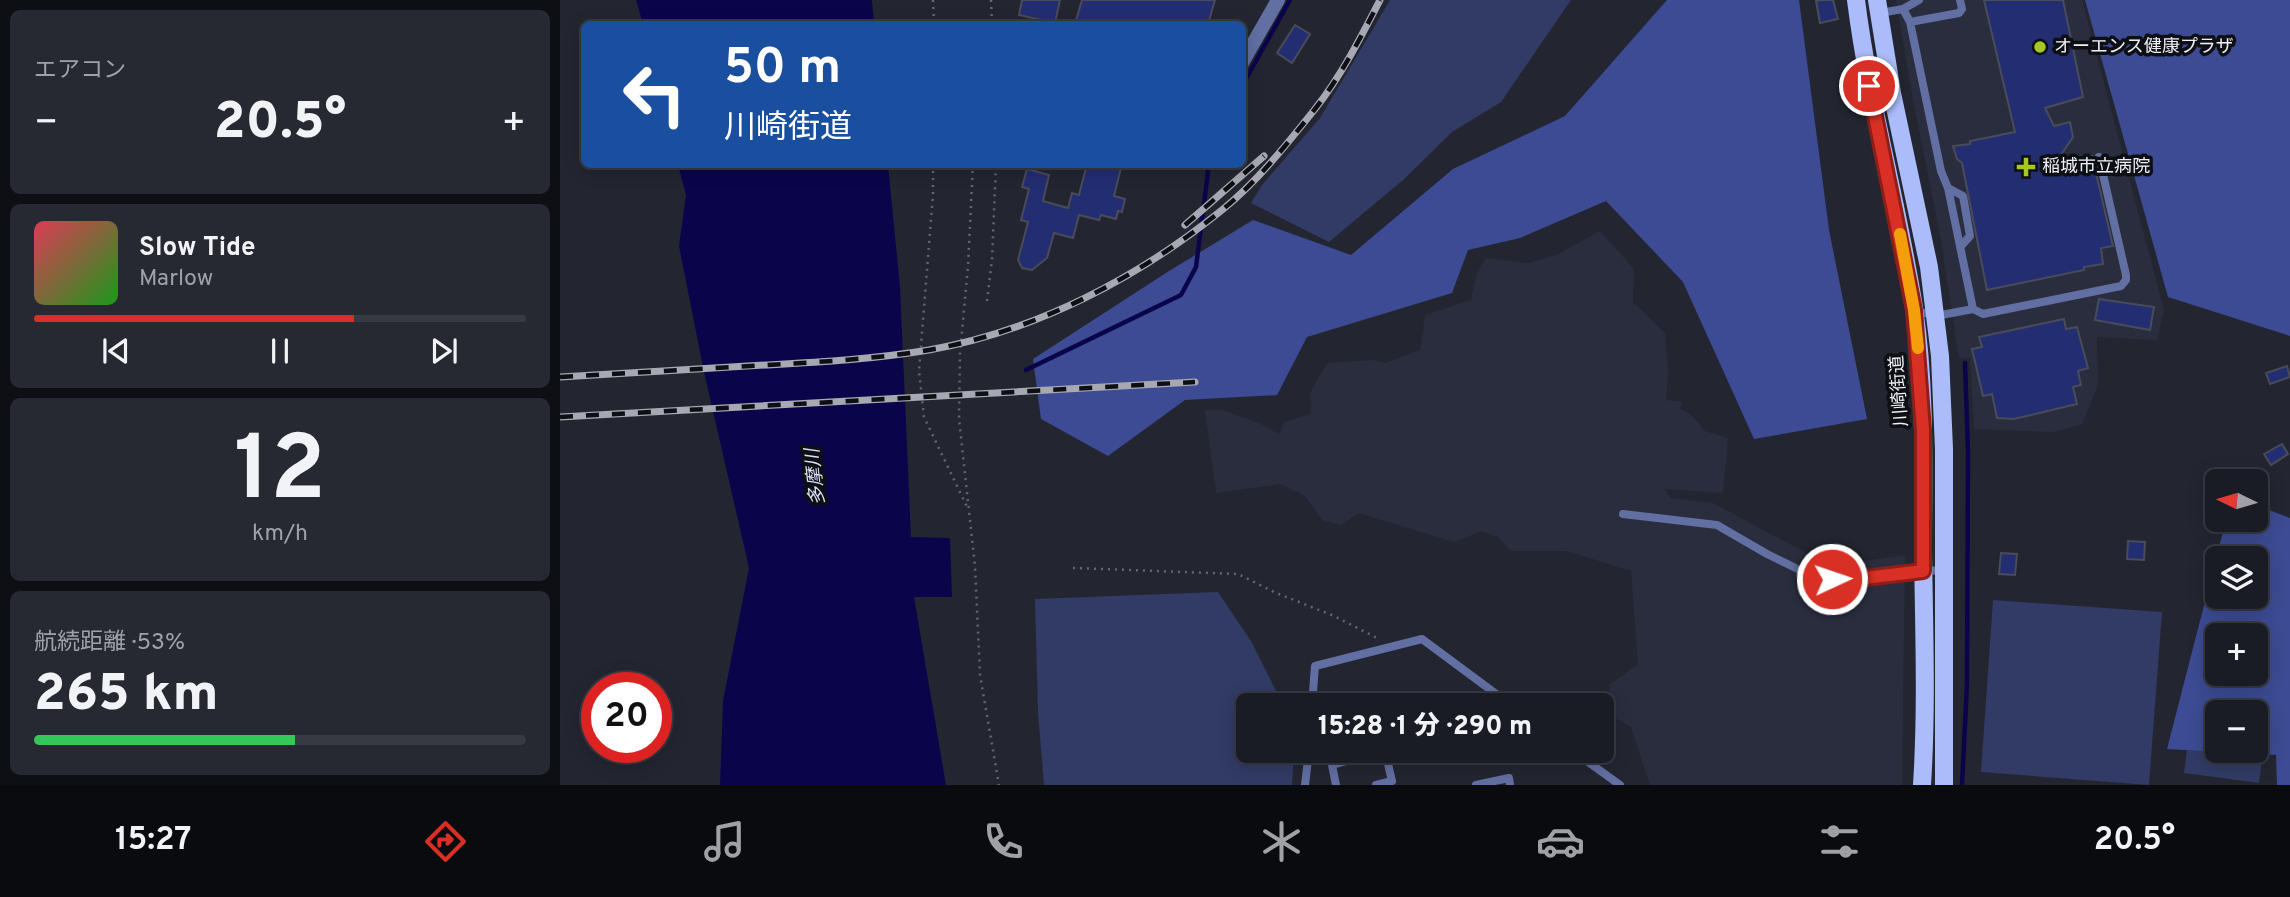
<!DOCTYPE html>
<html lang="ja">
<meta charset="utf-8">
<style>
body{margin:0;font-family:Overpass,"Noto Sans JP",sans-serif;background:#272932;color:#f1f3f6;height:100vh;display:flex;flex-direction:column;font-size:26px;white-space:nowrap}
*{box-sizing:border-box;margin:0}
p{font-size:23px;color:#9fa1a7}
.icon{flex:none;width:38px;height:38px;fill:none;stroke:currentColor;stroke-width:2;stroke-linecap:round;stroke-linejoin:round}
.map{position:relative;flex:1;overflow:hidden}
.drawer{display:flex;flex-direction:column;gap:10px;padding:10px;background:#0e0f14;width:560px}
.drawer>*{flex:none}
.top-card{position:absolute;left:21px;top:21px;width:665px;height:147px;border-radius:10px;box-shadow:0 4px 18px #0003,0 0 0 2px #383a42;background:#1a4fa0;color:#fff;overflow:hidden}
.needle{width:46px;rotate:275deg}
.fabs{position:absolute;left:1645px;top:469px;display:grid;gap:14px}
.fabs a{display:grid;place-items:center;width:63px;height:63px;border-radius:10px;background:#1a1c25;box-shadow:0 4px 18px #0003,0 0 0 2px #383a42;font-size:35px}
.speed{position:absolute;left:21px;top:672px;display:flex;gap:14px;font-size:35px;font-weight:700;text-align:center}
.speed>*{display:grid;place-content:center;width:91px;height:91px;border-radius:50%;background:#1a1c25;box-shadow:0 4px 18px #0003,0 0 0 2px #383a42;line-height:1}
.speed .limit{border:10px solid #d22;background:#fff;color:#111}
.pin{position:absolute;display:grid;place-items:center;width:60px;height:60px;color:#fff;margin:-30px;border:4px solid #fff;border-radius:50%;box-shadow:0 2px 7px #0007}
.me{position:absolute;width:77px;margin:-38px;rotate:87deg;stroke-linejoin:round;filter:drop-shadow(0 0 5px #0008)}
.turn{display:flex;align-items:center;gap:24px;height:147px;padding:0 28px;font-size:32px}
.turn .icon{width:91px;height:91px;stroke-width:2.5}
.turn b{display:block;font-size:49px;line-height:60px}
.big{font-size:52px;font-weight:800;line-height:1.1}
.drawer .widget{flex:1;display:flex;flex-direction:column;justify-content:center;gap:10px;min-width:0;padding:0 24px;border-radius:10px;background:#272932}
.drawer .dial{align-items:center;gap:0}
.dial b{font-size:91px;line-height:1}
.song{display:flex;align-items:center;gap:21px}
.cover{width:84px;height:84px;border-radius:10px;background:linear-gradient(135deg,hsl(350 70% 55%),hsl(120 70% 35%))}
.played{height:7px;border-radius:4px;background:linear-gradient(90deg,#d93025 65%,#383a42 65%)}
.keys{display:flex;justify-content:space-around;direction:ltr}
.heat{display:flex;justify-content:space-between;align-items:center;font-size:38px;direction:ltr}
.charge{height:10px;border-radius:5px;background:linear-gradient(90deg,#34c759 53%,#383a42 0)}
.trip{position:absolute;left:676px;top:693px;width:378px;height:70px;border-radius:10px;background:#1a1c25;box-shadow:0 4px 18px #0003,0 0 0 2px #383a42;font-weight:800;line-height:70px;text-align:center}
.dock{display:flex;height:112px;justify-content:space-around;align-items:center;background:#0a0b0f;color:#9fa1a7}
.dock .icon{width:49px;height:49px}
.dock .active{color:#d93025}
.dock b{font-size:32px;color:#f1f3f6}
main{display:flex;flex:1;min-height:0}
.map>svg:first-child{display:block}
.built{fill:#292d3e}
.green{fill:#313b65}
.forest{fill:#3c4b93;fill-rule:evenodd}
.water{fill:#0a054b}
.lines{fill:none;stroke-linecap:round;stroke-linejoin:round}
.stream{stroke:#0a054b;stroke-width:4.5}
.building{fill:#232d72;stroke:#494c58;stroke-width:2}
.path{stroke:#646771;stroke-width:2.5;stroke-dasharray:2 5;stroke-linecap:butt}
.lane{stroke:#626fa2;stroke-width:8}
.street{stroke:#626fa2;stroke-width:14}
.primary{stroke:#aabcfa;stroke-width:18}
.rail-casing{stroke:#a7a9b2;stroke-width:7}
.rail{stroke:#0e0f14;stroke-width:4.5;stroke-dasharray:13;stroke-linecap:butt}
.route-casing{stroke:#8d1f18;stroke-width:18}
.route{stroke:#d93025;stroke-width:12}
.slow{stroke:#f59e0b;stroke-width:12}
.poi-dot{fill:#a5c824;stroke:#0e0f14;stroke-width:2.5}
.labels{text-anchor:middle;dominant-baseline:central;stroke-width:7;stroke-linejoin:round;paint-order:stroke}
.poi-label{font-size:18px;fill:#eef0f8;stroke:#0e0f14;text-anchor:start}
.street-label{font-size:18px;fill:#eef0f8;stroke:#0e0f14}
.water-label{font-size:19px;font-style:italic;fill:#dbe1f6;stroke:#0e0f14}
</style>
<main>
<section class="drawer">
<div class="widget"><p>エアコン</p>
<div class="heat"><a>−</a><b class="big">20.5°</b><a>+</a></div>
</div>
<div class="widget">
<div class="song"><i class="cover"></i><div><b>Slow Tide</b><p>Marlow</p></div></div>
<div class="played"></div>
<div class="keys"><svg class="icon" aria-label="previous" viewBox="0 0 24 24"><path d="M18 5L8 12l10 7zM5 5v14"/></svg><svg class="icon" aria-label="pause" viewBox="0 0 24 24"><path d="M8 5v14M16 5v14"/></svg><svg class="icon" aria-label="next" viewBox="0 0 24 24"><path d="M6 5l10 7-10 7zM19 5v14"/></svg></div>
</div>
<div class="widget dial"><b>12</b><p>km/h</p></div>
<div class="widget"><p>航続距離 · 53%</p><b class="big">265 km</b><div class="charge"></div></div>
</section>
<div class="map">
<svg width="1730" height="785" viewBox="0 0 1730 785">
<rect width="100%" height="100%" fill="#232631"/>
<!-- built -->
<path class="built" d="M1336 0H1522L1604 310 1597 340 1537 337 1538 385 1522 424 1494 432 1414 429 1410 358 1399 359 1380 234 1353 100Z
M1040 231 1074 269 1073 302 1105 333 1108 372 1106 400 1123 402 1120 408 1133 417 1145 431 1168 438 1163 493 1104 489 1111 498 1153 503 1263 562 1290 563 1345 555 1342 785H1090L1071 727 1050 715 1049 685 1078 664 1071 571 1007 551H951L938 537 922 531 894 542 799 513 781 525 762 520 745 496 720 484 656 493 645 410H663L701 424 719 434 724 422 751 414 750 393 767 363 814 360 825 363 860 350 865 315 911 300 916 276 926 258 968 263 996 255Z"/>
<!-- green -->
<path class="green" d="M830 0H1011L941 102 892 132 843 180 769 242 691 203 702 185 760 118Z
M658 592 691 641 723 705H688V751H734L732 785H484L478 713 475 599Z
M1433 600 1602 612 1589 785 1421 772Z
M1629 734 1657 751H1696L1704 743 1699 783 1624 773Z"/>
<!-- forest -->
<path class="forest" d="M1107 0H1239L1269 230 1307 419 1194 439 1123 282 1046 201 960 238 908 250 892 293 747 337 717 395 625 400 548 456 481 419 473 359 609 271 693 220 791 255 893 169 1005 116Z
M1525 0H1730V336L1608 297Z
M1696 505 1730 518V785H1717L1716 755 1607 749 1666 520H1696ZM1657 558H1696V597H1657ZM1657 635H1696V674H1657ZM1657 712H1696V751H1657Z"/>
<!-- water -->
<path class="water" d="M76 0H312L314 24H83Z
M118 165H328L340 287 351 537 390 538 392 597H354L386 785H160L163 701 189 568 144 372 119 246 126 195Z"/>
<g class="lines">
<!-- stream -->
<path class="stream" d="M682 86 730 0
M466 370 621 295 636 267 649 164
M1402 785 1407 684 1408 451 1405 363"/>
</g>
<!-- building -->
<path class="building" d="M462 0H500L495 23 459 15Z
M522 0H655L648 24H515Z
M1262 0H1273L1278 19 1260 23 1256 1Z
M1424 0H1503L1523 97 1485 108 1494 126 1510 122 1513 137 1492 168 1532 156 1553 246 1541 248 1543 264 1524 267V270L1427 290 1402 163 1397 159 1393 146 1410 144V141L1455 132Z
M735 25 750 34 732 63 717 53Z
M527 164H562L554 196 565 199 562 212 558 211 556 219 541 215 539 220 519 215 513 238 494 233 487 258 472 270 462 268 458 260 468 222 461 220 469 189 462 187 467 169 489 175 483 201 508 208 512 193 519 195Z
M1539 299 1594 307 1590 330 1535 320Z
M1504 319 1506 329 1517 327 1528 368 1518 371 1521 385 1513 387 1517 404 1454 419 1437 418 1432 394 1423 396 1412 349 1422 347 1419 337Z
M1727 366 1730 377 1710 384 1706 373Z
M1722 444 1728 454 1711 465 1704 454Z
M1568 541 1585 542 1584 560 1567 559Z
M1441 553 1457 554 1455 575 1439 574Z"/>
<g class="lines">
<!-- path -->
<path class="path" d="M373 0 374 24
M431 0 432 24
M373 164V194L359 371 364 417 408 509
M413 164 408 266 400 354 399 419 415 566 420 675 439 785
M427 301 432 260 436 164
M513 568 678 574 714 592 774 616 817 638"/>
<!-- lane -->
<path class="lane" d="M1343 9 1350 22 1381 171 1388 188 1413 309
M1320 13 1343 9 1359 0
M1350 22 1399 13 1402 9 1400 0
M1388 188 1403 196 1410 236 1401 246
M1354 310 1376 316 1413 309 1423 314 1561 286 1566 280V275L1539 157
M1063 514 1157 525 1207 554 1256 578 1288 580 1332 573 1384 570
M752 705 755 666 862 639 951 705
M1013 751 1060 785
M745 785 749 751
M776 785 772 765 823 751
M816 785 832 781 825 751
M916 785 949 778 950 785"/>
<!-- street -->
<path class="street" d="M682 63 718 0"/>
<!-- primary -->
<path class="primary" d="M1296 0C1309 104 1338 204 1354 308 1366 388 1363 470 1363 551 1364 629 1367 708 1362 785
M1317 0 1332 93 1369 267 1380 356 1384 449V785"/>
<defs>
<path id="rail" d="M625 225 704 156
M0 377C69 373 137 369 206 365 260 362 315 359 369 350 476 331 578 278 662 210 697 182 727 144 755 109 781 76 801 37 820 0
M0 417 635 382"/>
</defs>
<!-- rail casing -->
<use href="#rail" class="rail-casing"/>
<!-- rail -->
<use href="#rail" class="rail"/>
</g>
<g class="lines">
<defs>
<path id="route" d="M1272 579 1288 580 1363 571V430L1354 310 1309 86"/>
</defs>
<!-- route casing -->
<use href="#route" class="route-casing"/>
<!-- route -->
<use href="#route" class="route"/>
<!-- slow -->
<path class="slow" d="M1340 234 1354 310 1358 348"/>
</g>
<!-- markers -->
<g class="poi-dot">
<circle cx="1480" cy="47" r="7"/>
<path d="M1462.5 156.5h7v7h7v7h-7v7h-7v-7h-7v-7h7z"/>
</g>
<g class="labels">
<!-- poi labels -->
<g class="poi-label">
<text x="1494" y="47">オーエンス健康プラザ</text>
<text x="1482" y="167">稲城市立病院</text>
</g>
<!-- street labels -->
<g class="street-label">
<text transform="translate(1340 391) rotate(-94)">川崎街道</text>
</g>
<!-- water labels -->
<g class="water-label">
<text transform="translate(256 477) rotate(-96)">多摩川</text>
</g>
</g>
</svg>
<div class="fabs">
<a><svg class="needle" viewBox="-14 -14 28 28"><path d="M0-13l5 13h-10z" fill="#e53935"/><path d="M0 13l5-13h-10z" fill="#9fa1a7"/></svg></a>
<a><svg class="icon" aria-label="layers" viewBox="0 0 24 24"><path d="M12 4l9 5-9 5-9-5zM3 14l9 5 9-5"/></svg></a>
<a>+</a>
<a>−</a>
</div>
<div class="speed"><div class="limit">20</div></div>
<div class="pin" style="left:1309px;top:86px;background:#d93025"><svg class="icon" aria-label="arrive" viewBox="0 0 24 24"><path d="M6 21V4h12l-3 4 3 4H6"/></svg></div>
<svg class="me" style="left:1272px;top:579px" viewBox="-20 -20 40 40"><circle r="17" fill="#d93025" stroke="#fff" stroke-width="3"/><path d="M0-11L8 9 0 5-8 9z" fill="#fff"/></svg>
<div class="trip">15:28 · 1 分 · 290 m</div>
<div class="top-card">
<div class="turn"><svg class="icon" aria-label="left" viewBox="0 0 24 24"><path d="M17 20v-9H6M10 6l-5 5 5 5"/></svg><div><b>50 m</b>川崎街道</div></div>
</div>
</div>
</main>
<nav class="dock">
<b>15:27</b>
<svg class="icon active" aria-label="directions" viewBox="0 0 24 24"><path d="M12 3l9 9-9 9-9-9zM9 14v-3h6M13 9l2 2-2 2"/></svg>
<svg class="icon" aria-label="music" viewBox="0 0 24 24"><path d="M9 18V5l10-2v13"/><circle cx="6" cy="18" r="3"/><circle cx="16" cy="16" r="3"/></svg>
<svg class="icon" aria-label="phone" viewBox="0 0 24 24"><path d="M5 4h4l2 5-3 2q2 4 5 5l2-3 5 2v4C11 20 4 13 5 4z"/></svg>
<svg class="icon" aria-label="climate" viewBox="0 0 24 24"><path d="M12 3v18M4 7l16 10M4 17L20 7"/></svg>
<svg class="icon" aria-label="car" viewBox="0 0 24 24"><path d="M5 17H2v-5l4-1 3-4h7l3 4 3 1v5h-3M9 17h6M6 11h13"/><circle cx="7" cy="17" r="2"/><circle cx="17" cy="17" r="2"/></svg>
<svg class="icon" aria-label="filters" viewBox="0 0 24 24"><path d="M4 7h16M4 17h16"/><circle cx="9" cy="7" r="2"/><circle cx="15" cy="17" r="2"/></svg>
<b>20.5°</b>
</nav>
